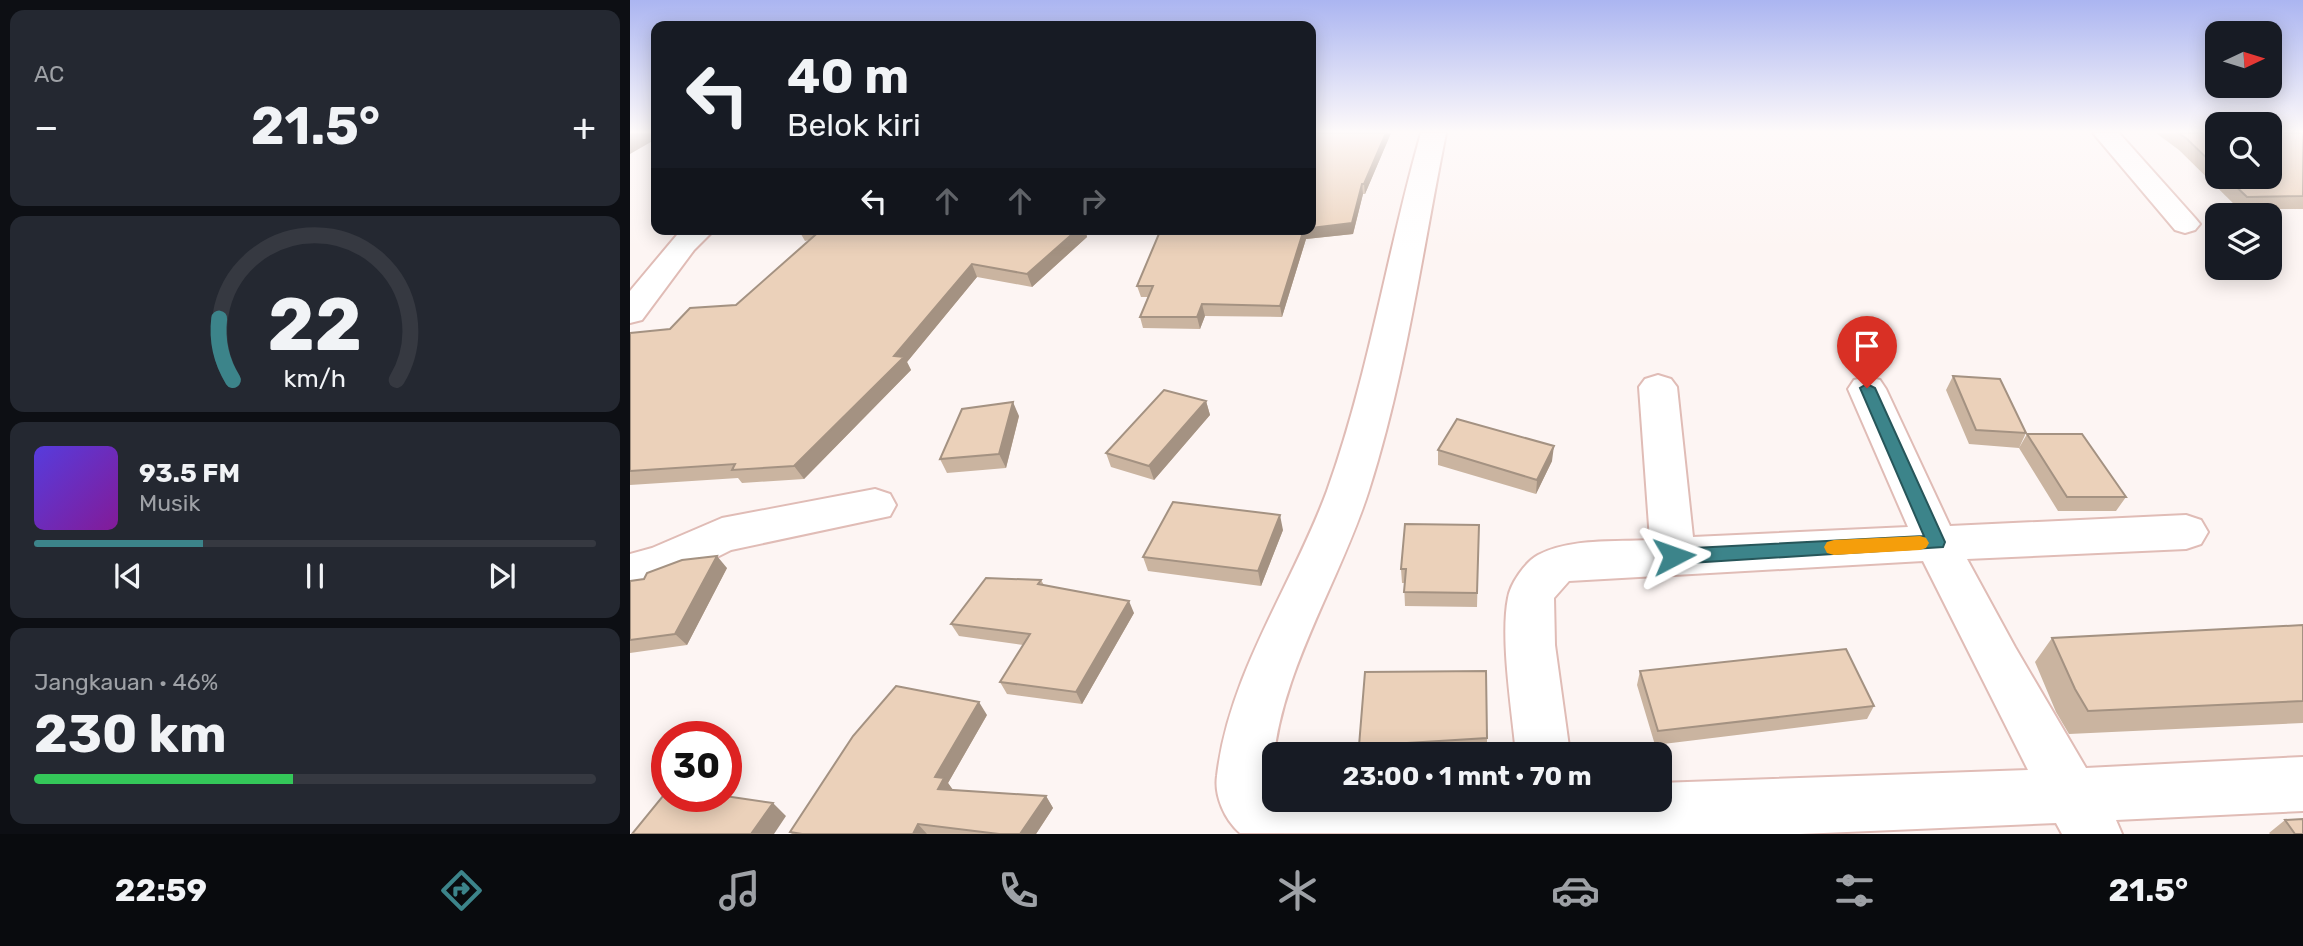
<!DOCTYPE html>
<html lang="id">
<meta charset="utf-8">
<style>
body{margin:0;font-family:Rubik,sans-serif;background:#242831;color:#f1f3f6;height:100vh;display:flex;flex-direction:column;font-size:26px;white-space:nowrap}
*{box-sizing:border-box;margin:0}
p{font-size:23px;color:#9ea1a6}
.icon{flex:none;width:38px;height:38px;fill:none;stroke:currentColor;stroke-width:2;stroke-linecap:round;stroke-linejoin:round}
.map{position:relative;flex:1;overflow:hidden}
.sheet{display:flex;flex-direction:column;gap:10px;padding:10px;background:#0d0f14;width:630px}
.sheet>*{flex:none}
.top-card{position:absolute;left:21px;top:21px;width:665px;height:214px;border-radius:14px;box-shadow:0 4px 18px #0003;background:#171b24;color:#f1f3f6;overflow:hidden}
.needle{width:46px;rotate:86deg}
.fabs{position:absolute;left:1575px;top:21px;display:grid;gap:14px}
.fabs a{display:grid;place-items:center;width:77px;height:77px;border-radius:14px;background:#171b24;box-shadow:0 4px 18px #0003;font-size:35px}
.speed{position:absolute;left:21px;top:721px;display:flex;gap:14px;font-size:35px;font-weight:700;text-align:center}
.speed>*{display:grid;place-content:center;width:91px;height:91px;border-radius:50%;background:#171b24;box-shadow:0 4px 18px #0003;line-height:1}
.speed .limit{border:10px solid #d22;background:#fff;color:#111}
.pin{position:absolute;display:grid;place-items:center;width:60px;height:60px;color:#fff;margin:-72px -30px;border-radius:50% 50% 50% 0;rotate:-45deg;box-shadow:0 0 7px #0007}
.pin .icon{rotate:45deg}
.me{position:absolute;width:77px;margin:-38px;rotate:86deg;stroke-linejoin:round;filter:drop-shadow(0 0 5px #0008)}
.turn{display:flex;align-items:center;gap:24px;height:147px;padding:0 21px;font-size:32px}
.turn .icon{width:91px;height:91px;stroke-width:2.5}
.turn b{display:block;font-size:49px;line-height:60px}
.lanes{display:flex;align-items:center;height:66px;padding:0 21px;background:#0003;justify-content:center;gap:35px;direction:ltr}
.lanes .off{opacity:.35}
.big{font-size:52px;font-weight:700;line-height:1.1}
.sheet .tile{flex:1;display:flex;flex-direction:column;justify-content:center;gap:10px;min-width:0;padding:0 24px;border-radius:14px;background:#242831}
.sheet .dial{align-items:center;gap:0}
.dial svg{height:182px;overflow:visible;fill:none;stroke:#363941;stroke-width:7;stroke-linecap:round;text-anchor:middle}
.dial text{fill:#f1f3f6;stroke:none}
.song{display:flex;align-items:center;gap:21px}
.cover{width:84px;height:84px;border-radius:10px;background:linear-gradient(135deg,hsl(250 70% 55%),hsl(290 70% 35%))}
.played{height:7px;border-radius:4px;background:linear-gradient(90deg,#3c848a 30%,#363941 30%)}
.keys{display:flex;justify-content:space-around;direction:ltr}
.heat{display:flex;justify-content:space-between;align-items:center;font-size:38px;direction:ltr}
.charge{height:10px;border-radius:5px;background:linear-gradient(90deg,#34c759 46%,#363941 0)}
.trip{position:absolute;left:632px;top:742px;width:410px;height:70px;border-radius:14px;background:#171b24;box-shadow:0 4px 18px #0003;font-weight:700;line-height:70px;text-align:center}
.menu{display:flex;height:112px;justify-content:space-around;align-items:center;background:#090b0e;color:#9ea1a6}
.menu .icon{width:49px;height:49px}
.menu .on{color:#3c848a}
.menu b{font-size:32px;color:#f1f3f6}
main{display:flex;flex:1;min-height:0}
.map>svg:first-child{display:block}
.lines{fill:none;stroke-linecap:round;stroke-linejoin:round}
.minor-casing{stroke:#e0bcb6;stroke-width:4}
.minor{fill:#fff;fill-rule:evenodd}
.wall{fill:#cab4a0}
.shaded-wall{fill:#a49282}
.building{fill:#ebd1ba;stroke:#a49282;stroke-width:2}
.route{fill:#3c848a;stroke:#27565a;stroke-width:2}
.slow{fill:#f59e0b}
</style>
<main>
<section class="sheet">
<div class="tile"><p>AC</p>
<div class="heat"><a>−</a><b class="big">21.5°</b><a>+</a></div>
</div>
<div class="tile dial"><svg viewBox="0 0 100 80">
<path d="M14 69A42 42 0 1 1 86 69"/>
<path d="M14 69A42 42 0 0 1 8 42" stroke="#3c848a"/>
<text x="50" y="56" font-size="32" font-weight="700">22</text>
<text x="50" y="72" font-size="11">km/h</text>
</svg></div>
<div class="tile">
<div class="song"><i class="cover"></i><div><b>93.5 FM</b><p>Musik</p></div></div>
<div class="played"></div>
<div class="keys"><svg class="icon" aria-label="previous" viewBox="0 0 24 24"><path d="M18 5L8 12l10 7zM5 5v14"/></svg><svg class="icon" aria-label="pause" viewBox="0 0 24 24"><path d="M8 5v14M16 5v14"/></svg><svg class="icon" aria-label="next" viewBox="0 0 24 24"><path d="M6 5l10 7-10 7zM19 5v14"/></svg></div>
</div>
<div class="tile"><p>Jangkauan · 46%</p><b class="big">230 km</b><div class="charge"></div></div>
</section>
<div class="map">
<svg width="1673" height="834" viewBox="0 0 1673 834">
<rect width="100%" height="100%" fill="#fdf5f3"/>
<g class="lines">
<defs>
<path id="minor" d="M791 133H816C792 252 776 374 739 490 709 585 645 678 642 779 641 787 644 792 644 800H1029V783L1398 770 1293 561 939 581 924 598 925 645 940 754H886C882 711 870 638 878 598 880 584 895 562 908 555 940 538 985 542 1020 540L1009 387 1015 379 1028 375 1041 379 1047 387 1063 537 1278 527 1218 389 1224 380 1237 377 1250 380 1256 389 1320 526 1556 515 1571 520 1578 532 1571 544 1556 549 1337 559 1385 647 1456 768 1673 757V811L1486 820 1492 834H1432L1426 823 1170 834 610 833C595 820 584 796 587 776 599 673 662 586 697 491 739 374 757 252 791 133Z
M1463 133H1489L1565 218 1570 224 1565 230 1555 233 1545 230Z
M52 229H85L64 250 12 320 0 323V291Z
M245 489 260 494 266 505 260 516 101 550 49 576 0 590V554L22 548 92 518Z"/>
</defs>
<!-- minor casing -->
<use href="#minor" class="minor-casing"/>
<!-- minor -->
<use href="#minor" class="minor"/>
</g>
<!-- wall -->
<path class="wall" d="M761 133 735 194H733L723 234 676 239 652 317 575 316 570 329 513 328 510 317 518 297H511L507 286 629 230Z
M1526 133H1587V177H1640L1673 133V209H1609L1549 150Z
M168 229H455L457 237 402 287 347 277 277 362 281 370 174 479 112 483 108 478 0 485V333L40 329 106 305 179 240 175 241Z
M1323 376 1396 433 1389 448 1339 444 1316 390Z
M576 401 580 415 524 480 481 467 476 453Z
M389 416 376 468 317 473 310 459Z
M1397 434 1496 497 1486 511H1428L1389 448Z
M808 450 922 461 906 494 808 465Z
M849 525 847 607 775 606 774 583H772L771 569Z
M653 530 631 586 518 571 513 557Z
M97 568 57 645 0 653V581Z
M411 580 414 585 504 613 452 704 377 694 370 682 393 645 329 636 321 624Z
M1673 625V723L1439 734 1426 712 1405 662 1422 638Z
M1010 671 1244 706 1237 719 1025 745 1007 685Z
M357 715 318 783 323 790 416 796 423 808 406 834H162L160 832Z
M857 738V751L811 754H731L729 746Z
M1655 820 1673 834H1640L1639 833Z"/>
<!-- shaded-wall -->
<path class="shaded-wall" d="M0 133H26V139L0 154Z
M756 133H761L735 194 734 184Z
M732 184 733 194 723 234 676 239 652 317 650 306 674 229H681V228Z
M448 229H455L457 237 402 287 397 274Z
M342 264 347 277 277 362 281 370 174 479 164 466 264 356Z
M572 304 575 316 570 329 567 317Z
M576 401 580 415 524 480 519 466Z
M383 402 389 416 376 468 369 454Z
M924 446 922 461 906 494 907 480Z
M650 515 653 530 631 586 628 571Z
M87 556 97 568 57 645 45 634Z
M499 601 504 613 452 704 446 692Z
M349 702 357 715 318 783 323 790 308 789 305 777Z
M416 796 423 808 406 834H390Z
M143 803 156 816 144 834H121Z
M288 824 297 834H283Z"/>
<!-- building -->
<path class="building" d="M681 133H756L734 184H732L722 223 681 228Z
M1548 133H1587V168L1556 138Z
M1640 133H1673V196L1617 197 1596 177H1640Z
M192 229H448L397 274 342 264 264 356 274 357 164 466 102 470 105 464 0 471V333L40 329 60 308 106 305Z
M531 229 629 230 674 229 650 306 572 304 567 317H510L523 286H507Z
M1323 376 1370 379 1396 433 1346 430Z
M534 390 576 401 519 466 476 453Z
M383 402 369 454 310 459 332 409Z
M827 419 924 446 907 480 808 450Z
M1397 434H1452L1496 497H1437Z
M543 502 650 515 628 571 513 557Z
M775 524 849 525 847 593 774 592 776 569H771Z
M87 556 45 634 0 640V581L14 579 17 573 52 560Z
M356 578 411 580 408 584 499 601 446 692 370 682 400 634 321 624Z
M1673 625V701L1458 711 1445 689 1422 638Z
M1216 649 1244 706 1028 731 1010 671Z
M856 671 857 738 729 746 735 672Z
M266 686 349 702 305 777 314 778 308 789 416 796 390 834H369L288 824 283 834H172L160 832 223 736Z
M37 791V796H95L143 803 121 834H2Z
M1673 819V834H1665L1655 820Z"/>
<!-- sky -->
<linearGradient id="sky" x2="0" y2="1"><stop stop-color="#abb5f1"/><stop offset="0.53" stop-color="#fefafa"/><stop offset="1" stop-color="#fefafa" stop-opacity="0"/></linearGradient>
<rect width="1673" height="249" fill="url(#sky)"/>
<!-- route -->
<path class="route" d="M1237 384 1245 388 1315 542 1313 547 1044 564 1037 561 1034 556 1037 551 1044 549 1294 536 1230 388Z"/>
<!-- slow -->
<path class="slow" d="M1290 536 1296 538 1299 543 1296 548 1290 550 1204 555 1197 553 1194 547 1197 542 1204 540Z"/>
</svg>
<div class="fabs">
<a><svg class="needle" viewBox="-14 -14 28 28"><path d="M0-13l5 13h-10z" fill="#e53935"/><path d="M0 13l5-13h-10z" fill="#9ea1a6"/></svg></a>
<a><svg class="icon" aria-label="search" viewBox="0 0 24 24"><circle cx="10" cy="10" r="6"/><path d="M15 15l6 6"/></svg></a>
<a><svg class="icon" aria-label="layers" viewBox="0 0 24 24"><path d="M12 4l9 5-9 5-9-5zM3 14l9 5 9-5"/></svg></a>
</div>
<div class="speed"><div class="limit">30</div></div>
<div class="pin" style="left:1237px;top:388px;background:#d93025"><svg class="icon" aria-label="arrive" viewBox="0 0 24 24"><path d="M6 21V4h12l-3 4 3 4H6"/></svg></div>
<svg class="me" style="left:1044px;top:556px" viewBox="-20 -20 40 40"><path d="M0-17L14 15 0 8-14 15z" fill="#3c848a" stroke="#fff" stroke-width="4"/></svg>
<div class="trip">23:00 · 1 mnt · 70 m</div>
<div class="top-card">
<div class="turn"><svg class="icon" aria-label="left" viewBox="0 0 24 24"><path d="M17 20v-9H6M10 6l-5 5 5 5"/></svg><div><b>40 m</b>Belok kiri</div></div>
<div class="lanes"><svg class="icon" aria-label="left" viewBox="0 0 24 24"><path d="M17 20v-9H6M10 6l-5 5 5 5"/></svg><svg class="icon off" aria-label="ahead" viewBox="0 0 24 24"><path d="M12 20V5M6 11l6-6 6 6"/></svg><svg class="icon off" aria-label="ahead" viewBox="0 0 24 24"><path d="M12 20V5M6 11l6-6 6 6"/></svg><svg class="icon off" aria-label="right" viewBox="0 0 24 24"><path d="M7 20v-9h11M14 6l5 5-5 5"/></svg></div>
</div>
</div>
</main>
<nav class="menu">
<b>22:59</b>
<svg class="icon on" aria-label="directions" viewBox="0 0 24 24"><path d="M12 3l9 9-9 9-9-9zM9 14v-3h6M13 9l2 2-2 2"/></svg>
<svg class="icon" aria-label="music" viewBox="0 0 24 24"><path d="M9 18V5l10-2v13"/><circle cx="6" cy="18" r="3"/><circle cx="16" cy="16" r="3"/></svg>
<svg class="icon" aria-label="phone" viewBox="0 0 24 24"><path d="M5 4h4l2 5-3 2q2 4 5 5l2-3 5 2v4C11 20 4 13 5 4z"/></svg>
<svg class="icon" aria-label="climate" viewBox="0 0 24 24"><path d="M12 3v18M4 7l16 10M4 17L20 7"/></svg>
<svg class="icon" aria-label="car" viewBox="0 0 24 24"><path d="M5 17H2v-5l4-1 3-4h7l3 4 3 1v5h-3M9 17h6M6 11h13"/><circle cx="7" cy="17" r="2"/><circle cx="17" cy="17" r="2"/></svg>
<svg class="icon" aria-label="filters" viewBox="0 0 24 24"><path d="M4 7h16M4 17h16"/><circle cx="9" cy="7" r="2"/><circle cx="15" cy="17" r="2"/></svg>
<b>21.5°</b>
</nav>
